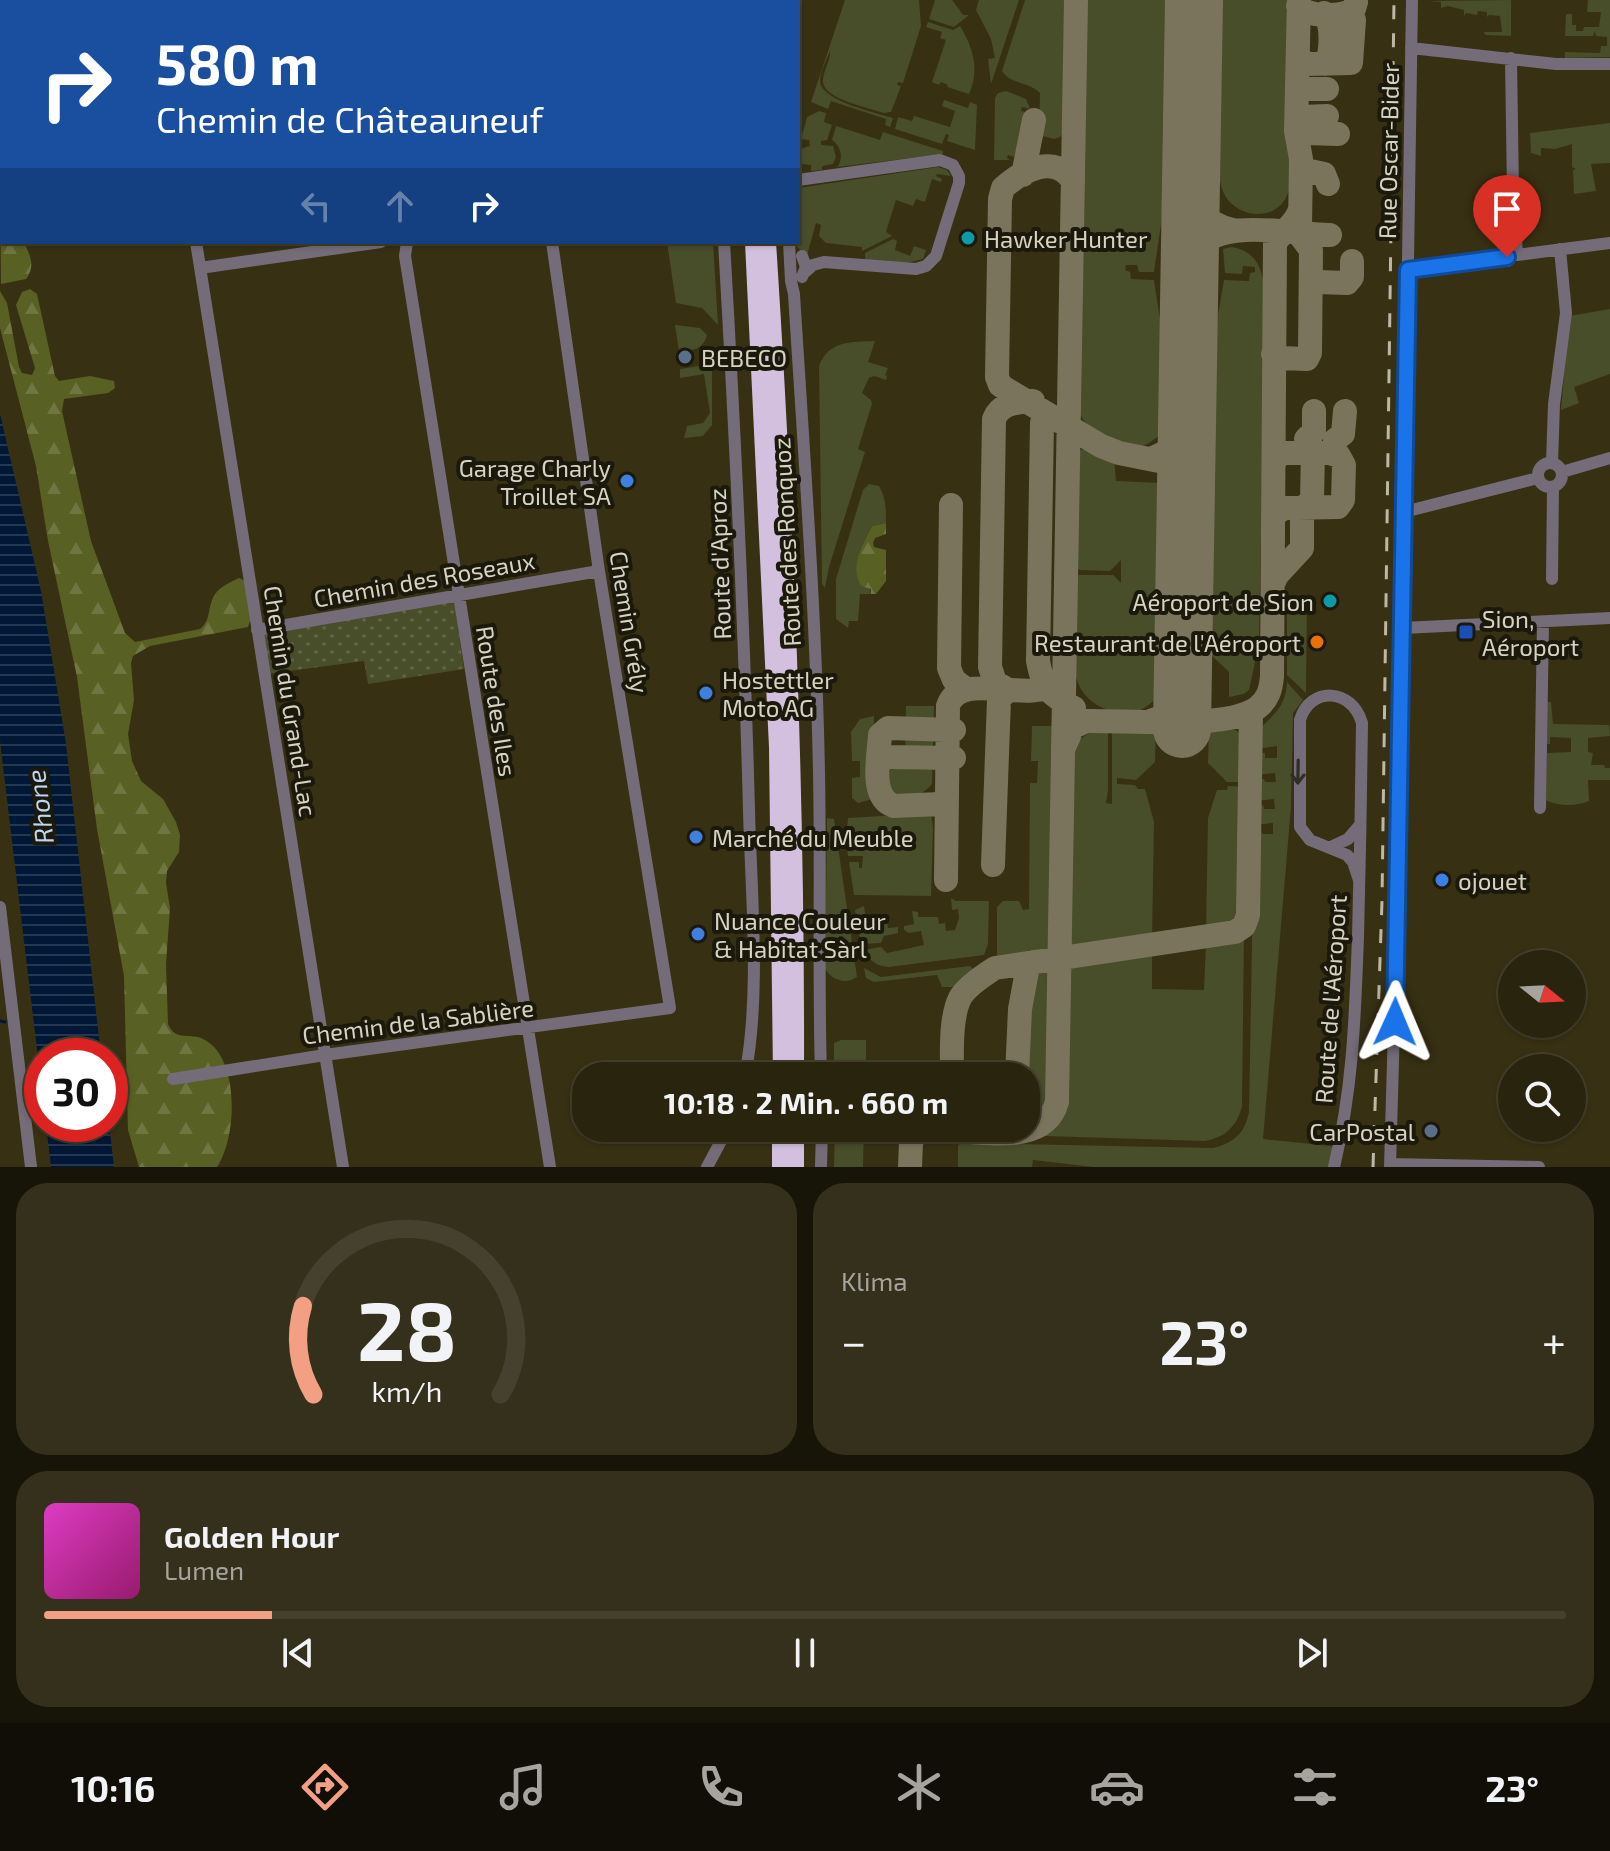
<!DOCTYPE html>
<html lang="de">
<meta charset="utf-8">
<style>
body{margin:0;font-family:"Exo 2",sans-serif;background:#35301c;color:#f1f3f6;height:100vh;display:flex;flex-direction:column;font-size:30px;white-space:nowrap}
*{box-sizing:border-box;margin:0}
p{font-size:26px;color:#a5a49e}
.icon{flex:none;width:44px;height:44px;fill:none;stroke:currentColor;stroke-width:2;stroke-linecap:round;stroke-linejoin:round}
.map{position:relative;height:1167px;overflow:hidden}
.sheet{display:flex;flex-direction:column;gap:16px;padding:16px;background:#171408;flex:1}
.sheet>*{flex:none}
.hud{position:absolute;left:0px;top:0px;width:800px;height:244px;box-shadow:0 2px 6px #0004,0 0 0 2px #45412e;background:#1a4fa0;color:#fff;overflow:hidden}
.needle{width:52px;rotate:108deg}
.buttons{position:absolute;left:1498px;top:950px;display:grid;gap:16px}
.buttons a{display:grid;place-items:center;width:88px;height:88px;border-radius:50%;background:#29240e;box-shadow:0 2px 6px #0004,0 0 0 2px #45412e;font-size:40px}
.speed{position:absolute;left:24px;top:1038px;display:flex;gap:16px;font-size:40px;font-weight:700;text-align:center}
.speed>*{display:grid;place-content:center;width:104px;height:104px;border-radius:50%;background:#29240e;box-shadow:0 2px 6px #0004,0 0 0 2px #45412e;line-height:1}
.speed .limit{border:12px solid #d22;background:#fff;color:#111}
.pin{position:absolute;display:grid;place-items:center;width:68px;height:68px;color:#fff;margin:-82px -34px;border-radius:50% 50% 50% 0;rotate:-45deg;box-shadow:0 0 8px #0007}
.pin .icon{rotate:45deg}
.me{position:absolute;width:88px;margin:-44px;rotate:1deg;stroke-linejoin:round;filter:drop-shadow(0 0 6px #0008)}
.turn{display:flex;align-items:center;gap:28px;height:168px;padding:0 24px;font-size:36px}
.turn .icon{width:104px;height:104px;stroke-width:2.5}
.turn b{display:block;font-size:56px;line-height:68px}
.lanes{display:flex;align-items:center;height:76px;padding:0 24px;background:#0003;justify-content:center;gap:40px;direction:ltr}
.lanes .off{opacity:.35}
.big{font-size:60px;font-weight:700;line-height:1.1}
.sheet .card{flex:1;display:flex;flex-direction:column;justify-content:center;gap:12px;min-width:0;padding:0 28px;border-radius:32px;background:#35301c}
.sheet .dial{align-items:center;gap:0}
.dial svg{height:208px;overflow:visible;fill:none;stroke:#45412e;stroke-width:7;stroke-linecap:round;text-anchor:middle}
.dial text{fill:#f1f3f6;stroke:none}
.song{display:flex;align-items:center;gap:24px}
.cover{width:96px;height:96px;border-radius:12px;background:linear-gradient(135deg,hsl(310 70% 55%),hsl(320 70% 35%))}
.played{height:8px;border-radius:4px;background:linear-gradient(90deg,#f39f84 15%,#45412e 15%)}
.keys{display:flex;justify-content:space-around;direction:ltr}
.heat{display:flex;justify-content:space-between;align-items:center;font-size:44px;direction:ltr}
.sheet .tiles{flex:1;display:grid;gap:16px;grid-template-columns:1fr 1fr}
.card:last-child{grid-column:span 2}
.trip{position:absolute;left:572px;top:1062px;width:468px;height:80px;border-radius:32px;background:#29240e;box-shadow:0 2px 6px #0004,0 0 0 2px #45412e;font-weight:700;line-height:80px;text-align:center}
.dock{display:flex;height:128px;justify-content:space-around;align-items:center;background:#100e06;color:#a5a49e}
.dock .icon{width:56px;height:56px}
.dock .active{color:#f39f84}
.dock b{font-size:36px;color:#f1f3f6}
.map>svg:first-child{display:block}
.grass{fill:#484d2a}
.forest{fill:url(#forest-firs)}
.park{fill:url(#park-dots)}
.water{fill:url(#water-rules)}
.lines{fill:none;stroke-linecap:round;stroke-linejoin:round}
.stream{stroke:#001835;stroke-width:3}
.taxiway{stroke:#7a745c;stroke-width:24}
.runway{stroke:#7a745c;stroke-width:58}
.minor{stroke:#746d79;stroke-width:12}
.highway{stroke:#d3c0de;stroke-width:18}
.rail{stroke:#bdb8a6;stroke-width:3;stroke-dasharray:14 14;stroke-linecap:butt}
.oneway{stroke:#312d27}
.route-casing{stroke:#114b97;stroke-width:20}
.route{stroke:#1a73e8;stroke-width:14}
.culture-dot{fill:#0f9aa8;stroke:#1b180c;stroke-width:3}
.service-dot{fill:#5c6f8a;stroke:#1b180c;stroke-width:3}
.shop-dot{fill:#3f7fe0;stroke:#1b180c;stroke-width:3}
.transit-dot{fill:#1a4fb4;stroke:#1b180c;stroke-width:3}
.food-dot{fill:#e8710a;stroke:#1b180c;stroke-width:3}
.labels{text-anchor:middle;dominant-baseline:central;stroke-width:8;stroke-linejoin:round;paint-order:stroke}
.street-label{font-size:24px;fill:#d7d3c3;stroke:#1b180c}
.poi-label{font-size:24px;fill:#d7d3c3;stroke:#1b180c;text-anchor:start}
.water-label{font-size:26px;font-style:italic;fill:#bdd6f1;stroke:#1b180c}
</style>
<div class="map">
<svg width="1610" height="1167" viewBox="0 0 1610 1167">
<defs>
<pattern id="forest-firs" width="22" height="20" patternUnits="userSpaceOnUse" patternTransform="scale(2)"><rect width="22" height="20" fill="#586023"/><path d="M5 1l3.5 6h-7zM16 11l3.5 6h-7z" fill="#6f7641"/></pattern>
<pattern id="park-dots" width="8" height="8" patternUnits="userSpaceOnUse" patternTransform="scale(2)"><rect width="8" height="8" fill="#484d2a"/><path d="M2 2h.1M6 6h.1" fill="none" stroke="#626647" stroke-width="1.8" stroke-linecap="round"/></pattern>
<pattern id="water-rules" width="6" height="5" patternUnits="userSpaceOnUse" patternTransform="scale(2)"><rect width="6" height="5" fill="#001835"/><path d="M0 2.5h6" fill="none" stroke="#243951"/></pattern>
</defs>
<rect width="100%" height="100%" fill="#373013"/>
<!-- grass -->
<path class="grass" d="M845 0H919L921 26 903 83 898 82 897 85 901 86 891 112 884 113C870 108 822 99 823 81 823 71 831 60 830 51 827 59 820 72 820 81 821 101 877 113 893 118L890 127 885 125 886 119 831 101 828 109 811 102Z
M935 0H952L963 15H969L954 27 929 19Z
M979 0H1019L991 84 988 59 995 58 991 39 976 10Z
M1025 0H1069L1067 126 1060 137 1054 139 1039 135 1040 93C1029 82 1010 84 1002 71Z
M1082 0H1167L1164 204 1154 272H1139L1137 265H1126L1125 270 1130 272 1131 279 1154 280 1162 333 1160 434C1132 465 1088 440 1076 405Z
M1220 0H1291L1289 190C1281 219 1246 221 1228 200 1221 191 1220 180 1218 170Z
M1511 0V36L1485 35 1484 32H1502L1500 16 1489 15 1487 17V12L1478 11 1477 15 1466 13 1464 16V10L1448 6 1441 8V2L1430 1Z
M1588 0H1610V57L1565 58V52L1600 53 1601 46H1607V37L1596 36 1595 31 1593 36H1565L1566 14H1572V25H1576V31H1583L1584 27H1599L1601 12H1587Z
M928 22 953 30 960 26C973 47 980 70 969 94L947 87 948 85 941 82 939 85 932 82 946 40 940 38 942 32 926 27Z
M1006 91 1026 99 1030 109 1022 107 1021 111 1029 113 1014 157 1008 155 1007 158 1010 160H994L995 98 998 93Z
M944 100 968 108 970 102 977 105 975 150 947 141 949 135 946 134 942 144 895 129 898 117 912 121 914 116 950 127 955 111 942 106Z
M819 111 826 113 824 122 832 125 827 140 821 141V145L833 146 836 157 833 164 822 166V170L811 171V165L801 164 800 149 810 146 809 140 801 139 807 117Z
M1610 123V163L1591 164 1596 191 1574 194 1573 170 1576 169 1572 167V144L1555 149 1541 148V156L1531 153 1530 133Z
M836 126 880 140 883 132 943 151V154L837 167C844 159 841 146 832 140Z
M938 167 947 170 951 176 937 174 936 176 942 179 941 182 932 179 925 202 916 199 913 206 896 200 886 232 892 236 862 251V247L826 243 819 236 821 225 816 223 807 255 796 246 798 188Z
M893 239 897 241 895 250 910 256 914 246 926 250 923 259 906 263 865 260V253Z
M667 242H713L718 325 702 308 676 303Z
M1231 247C1266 252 1265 286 1265 314L1259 644 1249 690 1244 694 1229 697V672L1210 654 1215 332 1224 280 1249 281 1250 273 1255 272V267L1243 266 1242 274 1225 273 1223 249Z
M1610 309V374L1574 387 1579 403 1561 410 1569 316Z
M675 325 700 328 707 335C703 350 693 350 679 352Z
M875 341 868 362 888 368 885 375 887 376 886 380 874 376 869 378 862 393 871 400 872 404 858 449 865 452 829 567 825 588 822 584 819 366C829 340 851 342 875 341Z
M712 364V425L703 436 684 438 687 426 703 423 710 413 704 374 680 378V369Z
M1084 448H1089L1114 459 1116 481 1160 483 1156 698C1144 711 1130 717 1111 711 1071 699 1072 664 1072 629 1072 613 1071 595 1074 579L1078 575H1113L1121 583V560L1110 571 1080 570 1072 564 1075 458 1077 452Z
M869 484 879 486C886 498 886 509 886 523L872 526 863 548 871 594H860L858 621H849L848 628 836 619V579L863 490Z
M1287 597H1307L1306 693 1287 675Z
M1287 682 1303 700 1293 713 1291 807 1263 1139 1331 1146 1333 1148 1329 1167H1093L1033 1160 1032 1167H958V1145L962 1143 1213 1148C1234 1143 1245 1133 1249 1112L1254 829H1261L1262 834H1273V823L1254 825V805H1263L1264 809H1275L1274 799 1254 801 1255 779H1264L1265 782H1276L1275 773 1255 775V752L1265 753V758H1277V746L1255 749 1257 731C1273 715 1286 707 1287 682Z
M1547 702H1551L1553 724 1609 725 1610 736 1588 738V752L1593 753 1591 765H1604L1605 768H1610V780H1588L1589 801C1576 807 1557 806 1546 800L1547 753 1571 752V738L1550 737V744H1546Z
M906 706H934L932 784C915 806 870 799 890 770L905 768Z
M874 716 872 799 858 803 852 798V778L860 777V761H852L851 732 860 719Z
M1032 726H1052L1059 734 1053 954 994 963 997 959V907L1003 901H1019L1023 910 1029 909 1030 783H1037L1038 761H1031Z
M1108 728V790L1106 803 1112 804V728H1156L1155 762 1136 780 1117 778V784L1135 785 1138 789H1145L1154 822 1152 940 1071 953 1067 951 1069 759C1077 740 1086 730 1108 728Z
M1209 729H1234L1244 736 1247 745 1246 782H1227L1208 763Z
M1228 786 1246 787 1244 913C1240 930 1225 929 1209 932L1206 930 1208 818 1217 790H1227Z
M931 813 933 828 931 896 854 895 849 862H859V868H862L863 856H848L846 842 848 818Z
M827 818 834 819 857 977C846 985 832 980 825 969Z
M951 898 956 901H989L988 944 984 955 888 967 878 965 862 954 863 950 881 947 887 953 924 945 921 931 909 933 904 930V926L914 924 912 911 918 912V917H938L939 924 945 923 946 931 955 930 959 918 958 909 952 910Z
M864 906 866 920 886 915 888 928 898 927V933L884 936 881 943 861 944 855 910Z
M1244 932 1242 1106C1237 1126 1226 1137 1205 1141L1045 1136 1057 1126 1064 1112 1066 961 1152 949V989L1204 990 1206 943Z
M1051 964 1054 965 1050 1096 1043 1112 1026 1123V1076H1023L1024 1004 1032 969 1034 966Z
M970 966 974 970V976L959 987H942L937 975 874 982 866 978 864 968 881 977Z
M866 1040V1076H834V1043L841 1040Z
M835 1128H864L863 1167H834Z"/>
<!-- forest -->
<path class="forest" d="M0 158 2 242H24C30 256 36 265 26 279L1 284Z
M30 289 37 294 55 376 59 381 90 376 114 381 115 388 108 393 64 399 62 411 91 541 125 633 135 642 200 629C212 620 207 604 216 593 221 586 231 582 239 578L246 581 251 618 248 627 150 646 133 656 131 663 134 700 128 734 132 761 141 781 163 799 176 822 180 835 179 852 167 871 166 883 170 908 166 964 168 1024C176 1043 190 1031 205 1040 240 1059 237 1138 217 1167H139L128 1130 124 976 97 829 77 677 48 541 36 466 0 328V291L7 303 19 367 22 373 32 375 35 368 16 305 22 292Z
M886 523V534L875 538 873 543 874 547 886 550V581L876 594H871V589L861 586C849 564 863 546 872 526Z"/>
<!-- park -->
<path class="park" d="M449 601 455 605 464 669 368 684 364 661 267 674 263 633Z"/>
<!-- water -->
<path class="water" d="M0 414 41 591 66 744 101 1056H42V1091L0 741Z
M46 1124H109L114 1167H51Z"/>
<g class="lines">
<!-- stream -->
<path class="stream" d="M0 1021 5 1022"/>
<!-- taxiway -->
<path class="taxiway" d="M1299 0 1296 131 1301 159 1300 227 1304 237
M1298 6C1307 17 1343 18 1354 9L1356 2
M1324 13C1333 22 1332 54 1325 64
M1298 56 1306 64 1351 63 1354 20 1347 14
M1297 95 1302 89H1327
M1297 122 1302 117 1327 116
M1298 139 1307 133 1338 134
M1191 173C1194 202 1201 224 1233 230
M1023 175 1034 120
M1301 180 1310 171 1324 174 1328 184
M1073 181C1055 153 1023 170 1003 188L1000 199 997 377 1000 385 1006 389 1101 446 1119 453 1169 463 1182 476 1186 488
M1312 278 1318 282 1347 283 1352 277V261
M1189 289C1190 277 1189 263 1195 253 1216 215 1294 235 1330 235
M1273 354 1279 358 1307 359 1310 353 1311 250 1299 234
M1042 423 1038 661C1043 689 1050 695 1074 708
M1335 440 1343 434 1345 411
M1153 458 1172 449 1187 429
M951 505 949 668 954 680 966 689
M1303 508 1312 500 1313 449 1306 439 1314 431V411
M1274 515 1284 508 1338 507 1343 500 1344 465 1339 456 1330 453H1284L1277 456 1275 461
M1273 584 1277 575 1302 548V515L1294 508
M1008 690 995 682 990 667 994 419C1001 402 1016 403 1033 401
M1153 720C1174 714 1180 701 1183 681
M1064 747 1073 727 1086 721C1125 720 1226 730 1257 708 1268 700 1271 689 1272 676L1275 243C1283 230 1296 224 1300 209
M879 763 887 757 954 758
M947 796 940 804 894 806C869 798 879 756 880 735L888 728 954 730
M993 865 999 699 1008 690
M946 880 948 706C960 669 1028 705 1056 683
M952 1076C952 1054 950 1018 960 998 966 987 984 975 995 968L1235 932 1244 926 1248 915 1251 712
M1017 1076 1020 1009 1028 966 1034 962
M910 1167 911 1141 918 1132C959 1123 1042 1155 1057 1102L1076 0"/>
<!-- runway -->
<path class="runway" d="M1182 729 1194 0"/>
<!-- minor -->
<path class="minor" d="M160 0V2
M365 0V2
M708 0V2
M774 0V2
M1411 48 1556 64H1610
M1511 58 1513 193 1517 255 1610 243
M798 180 940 160 953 165 959 176V183L936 256 926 266 916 269 824 262 813 265 804 273
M1502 237 1508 261
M196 242 343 1167
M407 242 405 256 550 1167
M724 242C735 431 744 621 749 810 751 895 761 994 745 1076
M789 242 791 281 794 294C804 454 816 613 819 773 821 874 818 975 821 1076
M200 268 381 242
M1408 270 1507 257
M802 277 806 267 802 256
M1538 475a12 12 0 1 1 24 0a12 12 0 1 1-24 0Z
M1552 463 1554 404 1566 313 1560 249
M1562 472 1610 458
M1404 512 1538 478
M1552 579 1553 487
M1403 628 1610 618
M257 630 599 571
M1540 808 1543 622
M1331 847 1348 839 1360 825
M0 907 31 1167
M173 1079 325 1055 670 1008 599 571 552 242
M1390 1164 1539 1167
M707 1167 728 1128
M821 1167 822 1128
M1334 1167C1353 1088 1355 1018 1358 937 1360 866 1361 794 1362 723 1352 688 1310 686 1300 720V827L1310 840 1347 855 1353 862 1359 880
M1390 1167 1399 851 1412 0"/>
<!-- highway -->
<path class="highway" d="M738 0V2
M751 0 752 2
M754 242 778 747 782 1076
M767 242C785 520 796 798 795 1076
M781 1167V1128
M795 1167V1128"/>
<!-- rail -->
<path class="rail" d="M1373 1167 1382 901 1394 0"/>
</g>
<!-- one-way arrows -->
<defs><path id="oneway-shaft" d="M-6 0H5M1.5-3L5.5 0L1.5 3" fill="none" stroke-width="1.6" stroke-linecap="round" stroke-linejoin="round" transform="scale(2)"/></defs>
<use class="oneway" href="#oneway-shaft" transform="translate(1298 772) rotate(91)"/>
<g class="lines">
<defs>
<path id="route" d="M1395 1022 1408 270 1507 257"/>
</defs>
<!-- route casing -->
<use href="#route" class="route-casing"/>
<!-- route -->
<use href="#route" class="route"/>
</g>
<!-- markers -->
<g class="culture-dot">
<circle cx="968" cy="238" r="8"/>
<circle cx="1330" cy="601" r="8"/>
</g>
<g class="service-dot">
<circle cx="685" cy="357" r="8"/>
<circle cx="1431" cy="1131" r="8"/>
</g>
<g class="shop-dot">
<circle cx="627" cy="481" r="8"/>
<circle cx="706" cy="693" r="8"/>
<circle cx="696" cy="837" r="8"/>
<circle cx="1442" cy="880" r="8"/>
<circle cx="698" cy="934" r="8"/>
</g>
<rect class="transit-dot" x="1458" y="624" width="16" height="16" rx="4"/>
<circle class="food-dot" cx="1317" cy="642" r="8"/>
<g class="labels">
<!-- street labels -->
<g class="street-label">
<text transform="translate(1388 151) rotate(-89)">Rue Oscar-Bider</text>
<text transform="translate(786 542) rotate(-93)">Route des Ronquoz</text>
<text transform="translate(719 564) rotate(-92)">Route d'Aproz</text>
<text transform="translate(424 579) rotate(-10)">Chemin des Roseaux</text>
<text transform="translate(630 622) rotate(81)">Chemin Grély</text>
<text transform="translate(291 701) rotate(81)">Chemin du Grand-Lac</text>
<text transform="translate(497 701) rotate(81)">Route des Iles</text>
<text transform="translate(1330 999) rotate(-86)">Route de l'Aéroport</text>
<text transform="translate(418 1021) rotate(-7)">Chemin de la Sablière</text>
</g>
<!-- poi labels -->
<g class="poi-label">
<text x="984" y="238">Hawker Hunter</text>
<text x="701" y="357">BEBECO</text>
<text x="611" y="467" text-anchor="end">Garage Charly<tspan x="611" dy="28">Troillet SA</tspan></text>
<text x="1314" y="601" text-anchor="end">Aéroport de Sion</text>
<text x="1482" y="618">Sion,<tspan x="1482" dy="28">Aéroport</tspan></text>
<text x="1301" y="642" text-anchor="end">Restaurant de l'Aéroport</text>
<text x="722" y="679">Hostettler<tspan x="722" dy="28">Moto AG</tspan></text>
<text x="712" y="837">Marché du Meuble</text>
<text x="1458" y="880">ojouet</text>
<text x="714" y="920">Nuance Couleur<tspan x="714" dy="28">&amp; Habitat Sàrl</tspan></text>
<text x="1415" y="1131" text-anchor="end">CarPostal</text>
</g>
<!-- water labels -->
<g class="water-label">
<text transform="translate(39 807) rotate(-97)">Rhone</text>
</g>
</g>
</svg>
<div class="buttons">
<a><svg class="needle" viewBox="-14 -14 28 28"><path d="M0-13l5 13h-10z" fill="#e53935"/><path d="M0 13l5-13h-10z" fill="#a5a49e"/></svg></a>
<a><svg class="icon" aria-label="search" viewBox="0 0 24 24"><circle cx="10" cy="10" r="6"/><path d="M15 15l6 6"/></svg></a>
</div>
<div class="speed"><div class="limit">30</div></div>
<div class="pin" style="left:1507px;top:257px;background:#d93025"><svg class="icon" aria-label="arrive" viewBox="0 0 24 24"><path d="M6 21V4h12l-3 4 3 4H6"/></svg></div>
<svg class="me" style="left:1395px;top:1022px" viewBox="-20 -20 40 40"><path d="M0-17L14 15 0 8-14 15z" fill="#1a73e8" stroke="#fff" stroke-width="4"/></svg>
<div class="trip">10:18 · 2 Min. · 660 m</div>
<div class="hud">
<div class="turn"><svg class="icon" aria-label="right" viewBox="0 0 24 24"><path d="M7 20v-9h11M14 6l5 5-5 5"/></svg><div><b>580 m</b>Chemin de Châteauneuf</div></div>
<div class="lanes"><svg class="icon off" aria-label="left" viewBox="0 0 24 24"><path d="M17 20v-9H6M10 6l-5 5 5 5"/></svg><svg class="icon off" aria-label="ahead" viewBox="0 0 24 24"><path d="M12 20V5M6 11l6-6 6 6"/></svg><svg class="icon" aria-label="right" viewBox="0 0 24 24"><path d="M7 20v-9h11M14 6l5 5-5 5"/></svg></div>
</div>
</div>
<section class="sheet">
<div class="tiles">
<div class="card dial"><svg viewBox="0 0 100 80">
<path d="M14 69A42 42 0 1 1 86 69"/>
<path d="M14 69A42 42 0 0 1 10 35" stroke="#f39f84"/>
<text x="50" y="56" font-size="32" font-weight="700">28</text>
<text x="50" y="72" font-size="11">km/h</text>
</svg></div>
<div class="card"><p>Klima</p>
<div class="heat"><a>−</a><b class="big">23°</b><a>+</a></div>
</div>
<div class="card">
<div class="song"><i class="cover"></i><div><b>Golden Hour</b><p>Lumen</p></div></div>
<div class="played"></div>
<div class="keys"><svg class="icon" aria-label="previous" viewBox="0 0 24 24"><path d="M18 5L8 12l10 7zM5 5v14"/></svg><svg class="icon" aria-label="pause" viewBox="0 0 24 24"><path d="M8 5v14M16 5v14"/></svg><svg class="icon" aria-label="next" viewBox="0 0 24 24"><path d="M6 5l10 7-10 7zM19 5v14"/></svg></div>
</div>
</div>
</section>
<nav class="dock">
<b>10:16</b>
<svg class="icon active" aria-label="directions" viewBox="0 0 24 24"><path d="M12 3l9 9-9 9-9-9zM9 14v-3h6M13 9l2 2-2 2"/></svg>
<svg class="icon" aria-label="music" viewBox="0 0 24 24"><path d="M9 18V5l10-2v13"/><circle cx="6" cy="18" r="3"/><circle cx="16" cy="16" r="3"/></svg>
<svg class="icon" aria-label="phone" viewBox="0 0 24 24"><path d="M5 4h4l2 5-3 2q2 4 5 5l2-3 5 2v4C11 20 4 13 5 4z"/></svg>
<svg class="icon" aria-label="climate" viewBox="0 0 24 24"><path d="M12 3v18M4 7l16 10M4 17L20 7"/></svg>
<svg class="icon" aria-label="car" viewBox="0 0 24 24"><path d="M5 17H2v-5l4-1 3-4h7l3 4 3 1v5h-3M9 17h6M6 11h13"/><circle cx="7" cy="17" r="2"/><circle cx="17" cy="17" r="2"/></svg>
<svg class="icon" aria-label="filters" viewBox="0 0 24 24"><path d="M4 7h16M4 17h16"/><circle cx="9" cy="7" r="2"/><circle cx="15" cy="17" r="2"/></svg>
<b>23°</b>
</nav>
